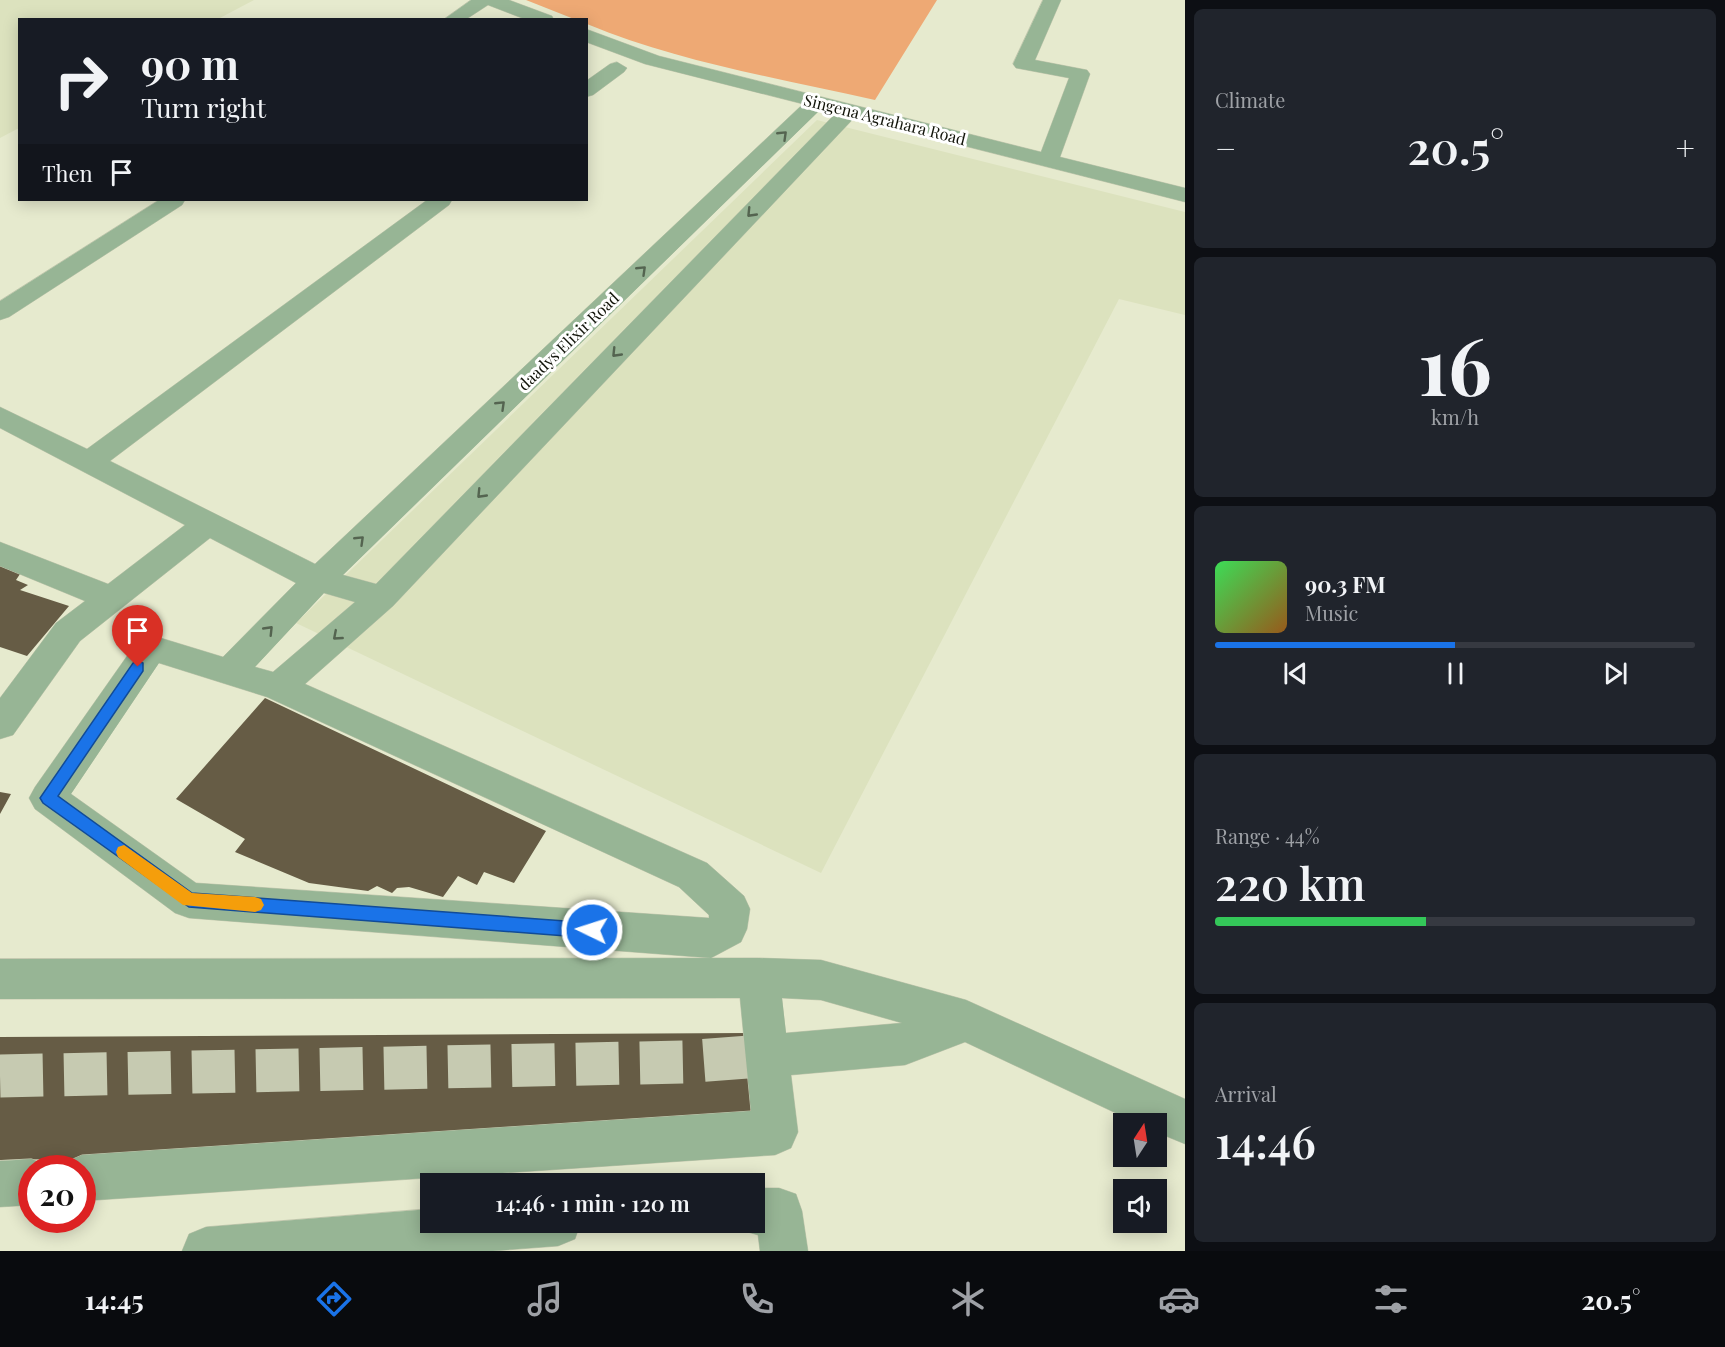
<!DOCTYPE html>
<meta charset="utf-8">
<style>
body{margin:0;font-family:"Playfair Display",serif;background:#20242c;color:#f1f3f6;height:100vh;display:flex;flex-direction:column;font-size:22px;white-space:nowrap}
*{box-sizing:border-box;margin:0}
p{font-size:20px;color:#9ea1a6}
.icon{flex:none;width:33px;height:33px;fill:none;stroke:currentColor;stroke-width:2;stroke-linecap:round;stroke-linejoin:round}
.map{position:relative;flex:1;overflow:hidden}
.details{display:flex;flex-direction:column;gap:9px;padding:9px;background:#0d0f14;width:540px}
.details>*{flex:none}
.banner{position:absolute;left:18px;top:18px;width:570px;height:183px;border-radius:0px;box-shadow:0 3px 15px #0003;background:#171b24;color:#f1f3f6;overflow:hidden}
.needle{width:39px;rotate:12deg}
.controls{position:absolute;left:1113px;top:1113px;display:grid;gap:12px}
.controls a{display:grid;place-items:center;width:54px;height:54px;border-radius:0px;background:#171b24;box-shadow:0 3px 15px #0003;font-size:30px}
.speed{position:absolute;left:18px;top:1155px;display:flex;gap:12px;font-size:30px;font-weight:700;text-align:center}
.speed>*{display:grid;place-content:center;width:78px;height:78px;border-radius:50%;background:#171b24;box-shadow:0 3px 15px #0003;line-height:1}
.speed .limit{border:9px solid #d22;background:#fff;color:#111}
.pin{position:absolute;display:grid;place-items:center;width:51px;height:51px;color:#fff;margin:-62px -26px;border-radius:50% 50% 50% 0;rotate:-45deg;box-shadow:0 0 6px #0007}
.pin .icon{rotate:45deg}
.me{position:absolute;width:66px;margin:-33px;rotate:274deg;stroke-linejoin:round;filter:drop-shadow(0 0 4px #0008)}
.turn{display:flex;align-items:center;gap:21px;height:126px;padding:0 24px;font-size:27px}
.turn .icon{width:78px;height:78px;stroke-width:2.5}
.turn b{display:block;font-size:42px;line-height:51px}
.then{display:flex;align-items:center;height:57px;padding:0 24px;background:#0003;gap:12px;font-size:22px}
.big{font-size:45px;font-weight:600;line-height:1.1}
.details .tile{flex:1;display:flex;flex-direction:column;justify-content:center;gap:9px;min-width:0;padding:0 21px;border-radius:9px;background:#20242c}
.details .dial{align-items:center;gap:0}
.dial b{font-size:78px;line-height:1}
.song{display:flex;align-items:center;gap:18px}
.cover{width:72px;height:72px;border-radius:9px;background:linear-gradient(135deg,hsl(130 70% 55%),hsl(30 70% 35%))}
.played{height:6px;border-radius:3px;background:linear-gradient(90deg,#1a73e8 50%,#363941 50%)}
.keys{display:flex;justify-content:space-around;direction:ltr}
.heat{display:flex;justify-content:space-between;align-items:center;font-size:33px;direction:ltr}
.charge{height:9px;border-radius:4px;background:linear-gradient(90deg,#34c759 44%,#363941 0)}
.trip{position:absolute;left:420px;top:1173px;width:345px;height:60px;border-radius:0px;background:#171b24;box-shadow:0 3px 15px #0003;font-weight:600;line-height:60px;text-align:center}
.tab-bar{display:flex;height:96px;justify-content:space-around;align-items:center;background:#090b0e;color:#9ea1a6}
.tab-bar .icon{width:42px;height:42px}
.tab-bar .on{color:#1a73e8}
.tab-bar b{font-size:27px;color:#f1f3f6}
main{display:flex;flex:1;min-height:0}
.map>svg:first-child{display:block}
.built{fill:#dce2be}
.green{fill:#eea974}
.building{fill:#665c45}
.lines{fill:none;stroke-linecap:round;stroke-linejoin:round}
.minor-tunnel{stroke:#c6cab1;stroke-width:43;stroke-dasharray:43 21;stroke-linecap:butt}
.minor-casing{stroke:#c4c8af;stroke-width:1}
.minor{fill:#97b595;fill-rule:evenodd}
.oneway{stroke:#546450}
.route{fill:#1a73e8;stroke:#114b97;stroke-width:1.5}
.slow{fill:#f59e0b}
.labels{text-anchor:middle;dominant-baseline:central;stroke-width:6;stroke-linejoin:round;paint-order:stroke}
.far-street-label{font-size:16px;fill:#12140a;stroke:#fff}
</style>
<main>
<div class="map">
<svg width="1185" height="1251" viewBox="0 0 1185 1251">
<rect width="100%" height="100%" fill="#e6eace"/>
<!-- built -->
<path class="built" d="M0 0H254L218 19 20 20 19 128 0 138Z
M817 120 1185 212V315L1119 299 821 873 296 623Z"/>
<!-- green -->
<path class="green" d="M526 0H937L875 100C778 78 678 62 587 24L586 20 574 19Z"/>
<!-- building -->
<path class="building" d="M0 566 22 571 16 580 28 585 20 590 69 606 27 656 0 647Z
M265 698 546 831 514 883 484 872 477 885 458 876 443 897 409 887 397 888 392 893 377 886 368 891 309 883 235 852 245 839 176 799Z
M0 792 11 794 0 814Z
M748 1033 759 1147 0 1160V1037Z"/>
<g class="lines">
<!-- minor-tunnel -->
<path class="minor-tunnel" d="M0 1076 683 1062 787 1054"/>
<defs>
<path id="minor" d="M471 0H509L552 16 554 20H527L488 5 465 20H443Z
M1043 0H1061L1035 60 1087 70 1090 74 1060 157 1185 188V202L854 118 393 606 305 684 707 863 744 896 750 909 747 929 741 942 711 958 189 918 175 913 35 809 29 798 35 787 139 639 151 635 223 657 296 583 210 538 80 641 13 735 0 739V698L56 623 85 601 0 566V542L108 584 185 525 0 428V407L87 449 427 200H452L449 205 110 461 315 564 803 104 645 64 586 42V29L659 56 1041 152 1069 78 1016 68 1013 64ZM821 109 836 113 376 584 343 575ZM324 593 355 602 273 672 255 667ZM159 663 267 697 679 887 709 915V918L196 883 71 794Z
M617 62 627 68 624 72 593 95 586 97V81L610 64Z
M159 200H185L182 205 9 317 0 320V301Z
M759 958 821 960 966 1000 1185 1099V1144L1156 1132V1124H1139L965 1042 905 1065 791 1075 798 1132 791 1148 775 1155 82 1201V1168H63L66 1162 82 1155 751 1111 740 998 0 999V959ZM782 998 821 1000 902 1023 786 1033Z
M32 1159 50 1168H32V1205L0 1207V1161Z
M754 1188H779L796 1194 802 1211 808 1251H760L758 1235 737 1229 735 1222H754Z
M430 1209V1222H581L575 1239 558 1246 493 1251H182L189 1234 206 1227Z"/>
</defs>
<!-- minor casing -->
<use href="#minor" class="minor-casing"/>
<!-- minor -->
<use href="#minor" class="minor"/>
</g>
<!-- one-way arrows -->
<defs><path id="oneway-chevron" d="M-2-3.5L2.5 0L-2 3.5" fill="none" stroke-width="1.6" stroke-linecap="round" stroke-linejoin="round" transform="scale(1.5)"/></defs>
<g class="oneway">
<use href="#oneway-chevron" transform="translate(783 135) rotate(-44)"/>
<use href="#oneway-chevron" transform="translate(751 213) rotate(134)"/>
<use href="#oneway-chevron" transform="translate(642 270) rotate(-44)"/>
<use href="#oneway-chevron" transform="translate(616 353) rotate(134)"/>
<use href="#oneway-chevron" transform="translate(501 405) rotate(-44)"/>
<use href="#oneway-chevron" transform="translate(481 494) rotate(134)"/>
<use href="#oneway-chevron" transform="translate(360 540) rotate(-44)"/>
<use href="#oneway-chevron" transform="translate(269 630) rotate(-46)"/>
<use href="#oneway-chevron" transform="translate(337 636) rotate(139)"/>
</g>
<!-- route -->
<path class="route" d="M138 661 143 663V671L58 796 192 893 592 923 598 925 601 930 598 936 592 938 189 907 43 803 40 798 133 663Z"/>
<!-- slow -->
<path class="slow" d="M124 845 192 893 255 897 261 899 264 905 261 910 255 912 183 905 118 857 116 852 118 847Z"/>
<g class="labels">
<!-- far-street labels -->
<g class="far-street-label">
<text transform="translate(885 119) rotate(14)">Singena Agrahara Road</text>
<text transform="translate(568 341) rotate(-44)">daadys Elixir Road</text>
</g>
</g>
</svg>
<div class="controls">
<a><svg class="needle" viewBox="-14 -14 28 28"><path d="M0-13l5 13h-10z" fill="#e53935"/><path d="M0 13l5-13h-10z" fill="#9ea1a6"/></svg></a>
<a><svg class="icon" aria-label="sound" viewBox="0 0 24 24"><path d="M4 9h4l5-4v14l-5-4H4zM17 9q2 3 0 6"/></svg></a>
</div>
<div class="speed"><div class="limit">20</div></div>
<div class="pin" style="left:138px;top:667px;background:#d93025"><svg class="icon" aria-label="arrive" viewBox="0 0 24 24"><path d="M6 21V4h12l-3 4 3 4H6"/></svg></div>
<svg class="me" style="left:592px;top:930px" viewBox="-20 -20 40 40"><circle r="17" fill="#1a73e8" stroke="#fff" stroke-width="3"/><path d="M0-11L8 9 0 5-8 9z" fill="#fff"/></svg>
<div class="trip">14:46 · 1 min · 120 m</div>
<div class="banner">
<div class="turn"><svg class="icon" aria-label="right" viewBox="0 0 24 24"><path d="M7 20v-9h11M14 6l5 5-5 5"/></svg><div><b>90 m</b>Turn right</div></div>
<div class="then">Then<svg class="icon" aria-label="arrive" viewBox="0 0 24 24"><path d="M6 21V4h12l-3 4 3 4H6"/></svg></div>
</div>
</div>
<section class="details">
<div class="tile"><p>Climate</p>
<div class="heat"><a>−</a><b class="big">20.5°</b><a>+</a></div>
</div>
<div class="tile dial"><b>16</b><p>km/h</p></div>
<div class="tile">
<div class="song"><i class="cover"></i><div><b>90.3 FM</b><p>Music</p></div></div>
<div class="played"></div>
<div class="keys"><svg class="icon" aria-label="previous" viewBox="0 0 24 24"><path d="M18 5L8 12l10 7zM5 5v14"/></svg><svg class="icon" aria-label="pause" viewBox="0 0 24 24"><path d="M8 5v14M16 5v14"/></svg><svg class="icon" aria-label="next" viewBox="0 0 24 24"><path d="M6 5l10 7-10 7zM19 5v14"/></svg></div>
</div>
<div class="tile"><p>Range · 44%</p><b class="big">220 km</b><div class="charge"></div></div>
<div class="tile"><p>Arrival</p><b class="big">14:46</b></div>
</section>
</main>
<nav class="tab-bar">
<b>14:45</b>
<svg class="icon on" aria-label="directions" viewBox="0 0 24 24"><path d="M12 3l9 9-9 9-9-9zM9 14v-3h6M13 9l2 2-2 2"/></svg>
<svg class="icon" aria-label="music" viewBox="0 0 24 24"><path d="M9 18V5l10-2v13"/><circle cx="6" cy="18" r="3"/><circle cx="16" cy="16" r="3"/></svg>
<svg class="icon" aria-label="phone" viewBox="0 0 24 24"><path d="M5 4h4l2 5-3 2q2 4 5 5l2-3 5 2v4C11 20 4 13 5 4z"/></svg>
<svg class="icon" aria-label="climate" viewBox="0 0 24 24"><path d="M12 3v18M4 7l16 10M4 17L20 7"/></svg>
<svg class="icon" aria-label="car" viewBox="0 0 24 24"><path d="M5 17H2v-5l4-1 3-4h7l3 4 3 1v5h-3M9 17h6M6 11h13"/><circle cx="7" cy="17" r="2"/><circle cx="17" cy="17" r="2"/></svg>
<svg class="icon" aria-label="filters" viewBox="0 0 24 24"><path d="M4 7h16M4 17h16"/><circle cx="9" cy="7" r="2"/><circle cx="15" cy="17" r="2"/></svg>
<b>20.5°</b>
</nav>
